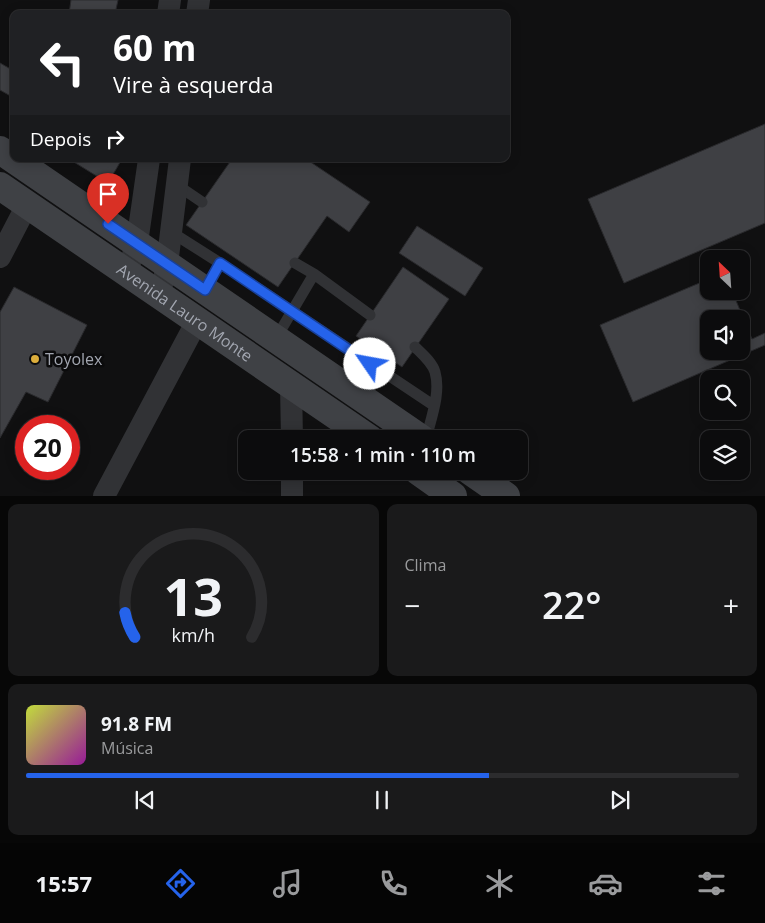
<!DOCTYPE html>
<html lang="pt">
<meta charset="utf-8">
<style>
body{margin:0;font-family:"Open Sans",sans-serif;background:#1a1a1b;color:#f1f3f6;height:100vh;display:flex;flex-direction:column;font-size:19px;white-space:nowrap}
*{box-sizing:border-box;margin:0}
p{font-size:16px;color:#9a9b9d}
.icon{flex:none;width:28px;height:28px;fill:none;stroke:currentColor;stroke-width:2;stroke-linecap:round;stroke-linejoin:round}
.map{position:relative;height:496px;overflow:hidden}
.panel{display:flex;flex-direction:column;gap:8px;padding:8px;background:#070707;flex:1}
.panel>*{flex:none}
.top-card{position:absolute;left:10px;top:10px;width:500px;height:152px;border-radius:10px;box-shadow:0 2px 12px #0003,0 0 0 1px #2c2c2e;background:#202124;color:#fff;overflow:hidden}
.needle{width:32px;rotate:335deg}
.tools{position:absolute;left:700px;top:250px;display:grid;gap:10px}
.tools a{display:grid;place-items:center;width:50px;height:50px;border-radius:10px;background:#0c0c0d;box-shadow:0 2px 12px #0003,0 0 0 1px #2c2c2e;font-size:25px}
.speed{position:absolute;left:15px;top:415px;display:flex;gap:10px;font-size:25px;font-weight:700;text-align:center}
.speed>*{display:grid;place-content:center;width:65px;height:65px;border-radius:50%;background:#0c0c0d;box-shadow:0 2px 12px #0003,0 0 0 1px #2c2c2e;line-height:1}
.speed .limit{border:8px solid #d22;background:#fff;color:#111}
.pin{position:absolute;display:grid;place-items:center;width:42px;height:42px;color:#fff;margin:-51px -21px;border-radius:50% 50% 50% 0;rotate:-45deg;box-shadow:0 0 5px #0007}
.pin .icon{rotate:45deg}
.me{position:absolute;width:55px;margin:-28px;rotate:303deg;stroke-linejoin:round;filter:drop-shadow(0 0 4px #0008)}
.turn{display:flex;align-items:center;gap:18px;height:105px;padding:0 20px;font-size:22px}
.turn .icon{width:65px;height:65px;stroke-width:2.5}
.turn b{display:block;font-size:35px;line-height:42px}
.then{display:flex;align-items:center;height:48px;padding:0 20px;background:#0003;gap:10px;font-size:19px}
.big{font-size:38px;font-weight:600;line-height:1.1}
.panel .tile{flex:1;display:flex;flex-direction:column;justify-content:center;gap:8px;min-width:0;padding:0 18px;border-radius:10px;background:#1a1a1b}
.panel .dial{align-items:center;gap:0}
.dial svg{height:130px;overflow:visible;fill:none;stroke:#2c2c2e;stroke-width:7;stroke-linecap:round;text-anchor:middle}
.dial text{fill:#f1f3f6;stroke:none}
.song{display:flex;align-items:center;gap:15px}
.cover{width:60px;height:60px;border-radius:8px;background:linear-gradient(135deg,hsl(70 70% 55%),hsl(300 70% 35%))}
.played{height:5px;border-radius:2px;background:linear-gradient(90deg,#2563eb 65%,#2c2c2e 65%)}
.keys{display:flex;justify-content:space-around;direction:ltr}
.heat{display:flex;justify-content:space-between;align-items:center;font-size:28px;direction:ltr}
.panel .tiles{flex:1;display:grid;gap:8px;grid-template-columns:1fr 1fr}
.tile:last-child{grid-column:span 2}
.trip{position:absolute;left:238px;top:430px;width:290px;height:50px;border-radius:10px;background:#0c0c0d;box-shadow:0 2px 12px #0003,0 0 0 1px #2c2c2e;font-weight:600;line-height:50px;text-align:center}
.dock{display:flex;height:80px;justify-content:space-around;align-items:center;background:#050505;color:#9a9b9d}
.dock .icon{width:35px;height:35px}
.dock .active{color:#2563eb}
.dock b{font-size:22px;color:#f1f3f6}
.map>svg:first-child{display:block}
.building{fill:#3f4044;stroke:#2a2a2d;fill-rule:evenodd}
.lines{fill:none;stroke-linecap:round;stroke-linejoin:round}
.lane{stroke:#313235;stroke-width:11}
.street{stroke:#313235;stroke-width:22}
.secondary{stroke:#3f4145;stroke-width:28}
.route-casing{stroke:#184099;stroke-width:12}
.route{stroke:#2563eb;stroke-width:9}
.poi-dot{fill:#dcae3c;stroke:#0b0b0c;stroke-width:2}
.labels{text-anchor:middle;dominant-baseline:central;stroke-width:5;stroke-linejoin:round;paint-order:stroke}
.street-label{font-size:16px;fill:#a2a6b0;stroke:#0b0b0c}
.poi-label{font-size:16px;fill:#a2a6b0;stroke:#0b0b0c;text-anchor:start}
</style>
<div class="map">
<svg width="765" height="496" viewBox="0 0 765 496">
<rect width="100%" height="100%" fill="#101011"/>
<!-- building -->
<path class="building" d="M71 0H118L115 14H69Z
M0 63 14 71V98L0 90Z
M765 124V223L624 283 588 199Z
M69 159H122L108 183Z
M232 159H306L370 202 349 232 327 216 278 287 186 225Z
M417 226 483 268 465 296 399 253Z
M403 267 449 299 402 367 356 336Z
M709 279V291H732L752 339 765 333V345L633 402 600 325ZM709 319H741V351H709Z
M14 287 87 325 48 402 26 392 0 438V312Z"/>
<g class="lines">
<!-- lane -->
<path class="lane" d="M177 185 202 202
M171 232 220 263 433 405
M295 263 314 274 370 315
M205 290 220 263
M275 340 314 274
M415 347C422 354 432 362 435 372 441 393 431 418 426 439"/>
<!-- street -->
<path class="street" d="M168 14 170 0
M197 14 199 0
M0 257 28 203
M132 258 137 243 149 159
M157 295 164 279 167 265 180 159
M291 385 292 439
M292 471V496
M104 496 197 321"/>
<!-- secondary -->
<g class="secondary">
<path d="M0 150 422 439"/>
<path id="s1" d="M0 186 370 439"/>
<path d="M418 471 453 496"/>
<path d="M470 471 506 496"/>
</g>
</g>
<g class="lines">
<defs>
<path id="route" d="M108 224 205 290 220 263 370 364"/>
</defs>
<!-- route casing -->
<use href="#route" class="route-casing"/>
<!-- route -->
<use href="#route" class="route"/>
</g>
<!-- markers -->
<circle class="poi-dot" cx="35" cy="359" r="5"/>
<g class="labels">
<!-- street labels -->
<g class="street-label">
<text stroke="none"><textPath href="#s1" startOffset="224">Avenida Lauro Monte</textPath></text>
</g>
<!-- poi labels -->
<g class="poi-label">
<text x="45" y="359">Toyolex</text>
</g>
</g>
</svg>
<div class="tools">
<a><svg class="needle" viewBox="-14 -14 28 28"><path d="M0-13l5 13h-10z" fill="#e53935"/><path d="M0 13l5-13h-10z" fill="#9a9b9d"/></svg></a>
<a><svg class="icon" aria-label="sound" viewBox="0 0 24 24"><path d="M4 9h4l5-4v14l-5-4H4zM17 9q2 3 0 6"/></svg></a>
<a><svg class="icon" aria-label="search" viewBox="0 0 24 24"><circle cx="10" cy="10" r="6"/><path d="M15 15l6 6"/></svg></a>
<a><svg class="icon" aria-label="layers" viewBox="0 0 24 24"><path d="M12 4l9 5-9 5-9-5zM3 14l9 5 9-5"/></svg></a>
</div>
<div class="speed"><div class="limit">20</div></div>
<div class="pin" style="left:108px;top:224px;background:#d93025"><svg class="icon" aria-label="arrive" viewBox="0 0 24 24"><path d="M6 21V4h12l-3 4 3 4H6"/></svg></div>
<svg class="me" style="left:370px;top:364px" viewBox="-20 -20 40 40"><circle r="19" fill="#fff"/><path d="M0-13L10 11 0 6-10 11z" fill="#2563eb"/></svg>
<div class="trip">15:58 · 1 min · 110 m</div>
<div class="top-card">
<div class="turn"><svg class="icon" aria-label="left" viewBox="0 0 24 24"><path d="M17 20v-9H6M10 6l-5 5 5 5"/></svg><div><b>60 m</b>Vire à esquerda</div></div>
<div class="then">Depois<svg class="icon" aria-label="right" viewBox="0 0 24 24"><path d="M7 20v-9h11M14 6l5 5-5 5"/></svg></div>
</div>
</div>
<section class="panel">
<div class="tiles">
<div class="tile dial"><svg viewBox="0 0 100 80">
<path d="M14 69A42 42 0 1 1 86 69"/>
<path d="M14 69A42 42 0 0 1 8 54" stroke="#2563eb"/>
<text x="50" y="56" font-size="32" font-weight="700">13</text>
<text x="50" y="72" font-size="11">km/h</text>
</svg></div>
<div class="tile"><p>Clima</p>
<div class="heat"><a>−</a><b class="big">22°</b><a>+</a></div>
</div>
<div class="tile">
<div class="song"><i class="cover"></i><div><b>91.8 FM</b><p>Música</p></div></div>
<div class="played"></div>
<div class="keys"><svg class="icon" aria-label="previous" viewBox="0 0 24 24"><path d="M18 5L8 12l10 7zM5 5v14"/></svg><svg class="icon" aria-label="pause" viewBox="0 0 24 24"><path d="M8 5v14M16 5v14"/></svg><svg class="icon" aria-label="next" viewBox="0 0 24 24"><path d="M6 5l10 7-10 7zM19 5v14"/></svg></div>
</div>
</div>
</section>
<nav class="dock">
<b>15:57</b>
<svg class="icon active" aria-label="directions" viewBox="0 0 24 24"><path d="M12 3l9 9-9 9-9-9zM9 14v-3h6M13 9l2 2-2 2"/></svg>
<svg class="icon" aria-label="music" viewBox="0 0 24 24"><path d="M9 18V5l10-2v13"/><circle cx="6" cy="18" r="3"/><circle cx="16" cy="16" r="3"/></svg>
<svg class="icon" aria-label="phone" viewBox="0 0 24 24"><path d="M5 4h4l2 5-3 2q2 4 5 5l2-3 5 2v4C11 20 4 13 5 4z"/></svg>
<svg class="icon" aria-label="climate" viewBox="0 0 24 24"><path d="M12 3v18M4 7l16 10M4 17L20 7"/></svg>
<svg class="icon" aria-label="car" viewBox="0 0 24 24"><path d="M5 17H2v-5l4-1 3-4h7l3 4 3 1v5h-3M9 17h6M6 11h13"/><circle cx="7" cy="17" r="2"/><circle cx="17" cy="17" r="2"/></svg>
<svg class="icon" aria-label="filters" viewBox="0 0 24 24"><path d="M4 7h16M4 17h16"/><circle cx="9" cy="7" r="2"/><circle cx="15" cy="17" r="2"/></svg>
</nav>
